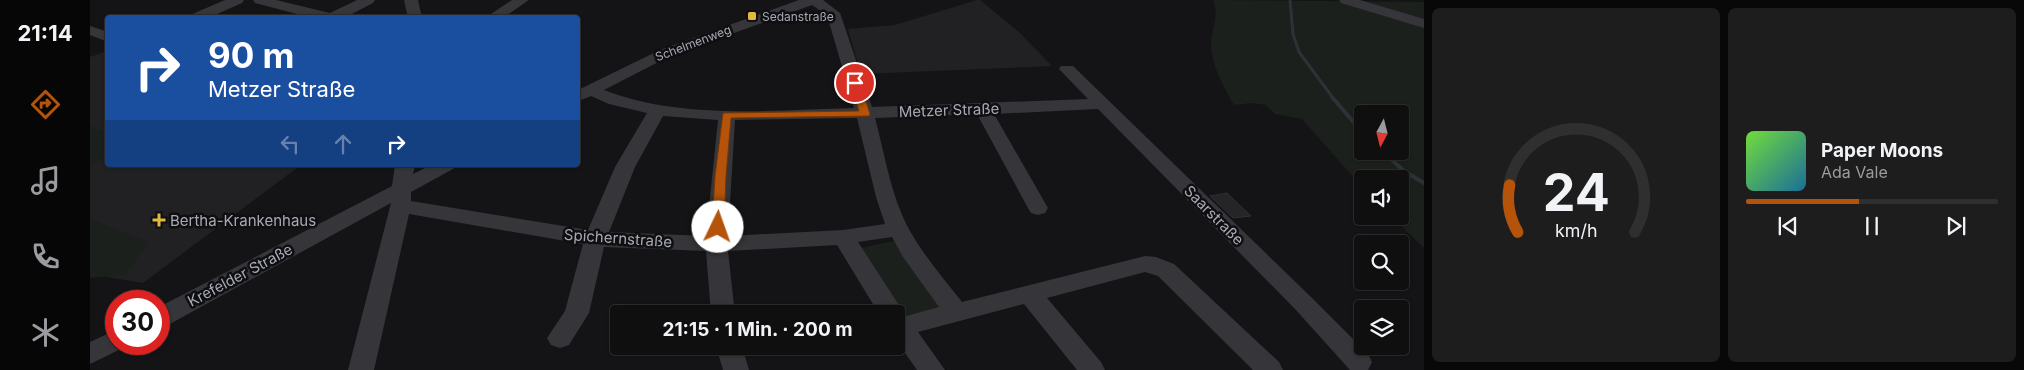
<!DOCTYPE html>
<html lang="de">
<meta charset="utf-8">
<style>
body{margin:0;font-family:Inter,sans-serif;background:#1d1d1e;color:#f1f3f6;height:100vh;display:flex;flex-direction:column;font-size:19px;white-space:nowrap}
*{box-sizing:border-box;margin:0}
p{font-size:16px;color:#9b9c9f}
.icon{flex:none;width:28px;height:28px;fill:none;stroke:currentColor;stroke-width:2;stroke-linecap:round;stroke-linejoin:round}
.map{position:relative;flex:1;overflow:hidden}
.details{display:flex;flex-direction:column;gap:8px;padding:8px;background:#080809;width:600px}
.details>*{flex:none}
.banner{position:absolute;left:15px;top:15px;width:475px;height:152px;border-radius:5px;box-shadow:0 1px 4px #0004,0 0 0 1px #2f2f30;background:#1a4fa0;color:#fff;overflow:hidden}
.needle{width:32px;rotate:187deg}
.buttons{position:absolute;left:1264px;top:105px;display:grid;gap:10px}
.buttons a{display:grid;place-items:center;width:55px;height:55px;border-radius:5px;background:#0f0f10;box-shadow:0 1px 4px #0004,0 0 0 1px #2f2f30;font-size:25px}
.speed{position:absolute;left:15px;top:290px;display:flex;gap:10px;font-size:25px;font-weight:700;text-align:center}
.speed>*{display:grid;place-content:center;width:65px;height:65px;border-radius:50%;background:#0f0f10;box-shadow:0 1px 4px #0004,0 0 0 1px #2f2f30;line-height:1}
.speed .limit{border:8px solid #d22;background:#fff;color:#111}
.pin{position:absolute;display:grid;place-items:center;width:42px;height:42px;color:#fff;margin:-21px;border:2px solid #fff;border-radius:50%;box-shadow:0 1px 5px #0007}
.me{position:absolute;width:55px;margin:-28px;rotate:3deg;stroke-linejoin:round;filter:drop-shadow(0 0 4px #0008)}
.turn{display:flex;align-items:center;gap:18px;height:105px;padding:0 20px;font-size:22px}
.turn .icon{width:65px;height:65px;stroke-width:2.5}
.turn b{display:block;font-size:35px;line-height:42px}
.lanes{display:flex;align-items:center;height:48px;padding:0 20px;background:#0003;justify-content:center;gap:25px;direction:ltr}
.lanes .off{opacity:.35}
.details .widget{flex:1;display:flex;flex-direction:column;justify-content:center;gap:8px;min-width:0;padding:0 18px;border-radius:8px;background:#1d1d1e}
.details .dial{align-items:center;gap:0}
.dial svg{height:130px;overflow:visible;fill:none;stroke:#2f2f30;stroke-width:7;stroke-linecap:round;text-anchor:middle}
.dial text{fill:#f1f3f6;stroke:none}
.song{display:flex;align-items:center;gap:15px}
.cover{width:60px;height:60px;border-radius:8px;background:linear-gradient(135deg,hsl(100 70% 55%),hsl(200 70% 35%))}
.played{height:5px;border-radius:2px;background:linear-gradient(90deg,#b45309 45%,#2f2f30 45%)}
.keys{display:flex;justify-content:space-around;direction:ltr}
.details .tiles{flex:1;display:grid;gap:8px;grid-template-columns:repeat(2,1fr)}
.trip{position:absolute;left:520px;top:305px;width:295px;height:50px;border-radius:5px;background:#0f0f10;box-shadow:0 1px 4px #0004,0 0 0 1px #2f2f30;font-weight:700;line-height:50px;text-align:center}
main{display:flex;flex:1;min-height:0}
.tabs{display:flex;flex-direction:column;width:90px;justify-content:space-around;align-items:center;background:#060606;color:#9b9c9f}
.tabs .icon{width:35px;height:35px}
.tabs .active{color:#b45309}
.tabs b{font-size:22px;color:#f1f3f6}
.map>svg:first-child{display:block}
.built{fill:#212023}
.green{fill:#1b201c;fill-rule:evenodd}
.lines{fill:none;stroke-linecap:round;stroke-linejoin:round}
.stream-far1{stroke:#2c3238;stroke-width:3}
.stream{stroke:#2c3238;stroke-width:4}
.building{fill:#252427;stroke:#2f2e32}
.minor{fill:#36363a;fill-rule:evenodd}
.route{fill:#b45309;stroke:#753606}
.poi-dot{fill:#e2b840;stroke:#0f0f11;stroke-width:2}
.labels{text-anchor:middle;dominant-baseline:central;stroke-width:5;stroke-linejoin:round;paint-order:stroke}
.far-poi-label{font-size:12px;fill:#a7aab5;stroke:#0f0f11;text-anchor:start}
.far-street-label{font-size:12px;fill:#a7aab5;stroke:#0f0f11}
.street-label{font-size:15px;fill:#a7aab5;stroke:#0f0f11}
.poi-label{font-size:15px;fill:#a7aab5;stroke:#0f0f11;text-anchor:start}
</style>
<main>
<nav class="tabs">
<b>21:14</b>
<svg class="icon active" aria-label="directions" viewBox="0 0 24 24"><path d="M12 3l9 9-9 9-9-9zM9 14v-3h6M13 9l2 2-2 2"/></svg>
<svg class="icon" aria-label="music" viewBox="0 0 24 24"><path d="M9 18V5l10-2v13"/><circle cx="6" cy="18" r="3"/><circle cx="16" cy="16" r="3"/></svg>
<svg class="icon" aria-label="phone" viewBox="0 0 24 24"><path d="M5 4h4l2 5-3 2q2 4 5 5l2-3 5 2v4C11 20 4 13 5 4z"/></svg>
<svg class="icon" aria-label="climate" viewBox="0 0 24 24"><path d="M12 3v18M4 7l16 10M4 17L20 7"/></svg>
</nav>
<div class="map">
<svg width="1334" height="370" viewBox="0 0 1334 370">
<rect width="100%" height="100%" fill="#141416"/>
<!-- built -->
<path class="built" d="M887 0H890L929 32 962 66 771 74 758 29 805 25Z
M17 51 18 165H211L53 283 0 274V57Z"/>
<!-- green -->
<path class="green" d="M1123 0 1334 2V248L1301 216H1310V179H1272V187L1212 119 1185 114 1176 105 1161 103 1144 105C1134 87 1122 67 1121 46 1121 32 1130 12 1123 0ZM1272 114H1310V151H1272Z
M0 126 18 133 17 156 0 165Z
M0 219 59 242 35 275 0 278Z
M808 240 857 309 816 318 771 248Z"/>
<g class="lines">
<!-- stream-far1 -->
<path class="stream-far1" d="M1200 0 1203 34 1209 52 1243 98"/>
<!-- stream -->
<path class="stream" d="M1242 97 1272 132
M1292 151 1314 171 1334 183"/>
</g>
<!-- building -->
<path class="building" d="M1137 193 1161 216 1143 218 1120 196Z"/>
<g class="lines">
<!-- minor -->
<path class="minor" d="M135 0H154L152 3 118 18H98L100 15Z
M163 0H186L240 13 267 0H285L283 3 254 18H222L165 3Z
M314 0H328L332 18H318Z
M422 0H439L413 18H395Z
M709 0H733L750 13 782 107 998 99 969 69 971 66H983L1221 297 1278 354 1282 362 1278 370H1260L1205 309 1008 109 904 114 958 208 955 213 948 215 941 213 938 208 887 114 785 118C795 155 801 197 820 231 834 256 854 279 872 302L1055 256 1066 257 1084 264 1189 362 1193 370H1163L1068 276 1055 272 957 298 1011 362 1015 370H987L934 304 828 332 855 370H827L806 340V314H789L747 245 638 251 645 314H621L616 251 514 247 499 313 479 345 470 348 461 345 457 338 475 311 493 244 319 214 284 370H258L301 203 78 325 69 327V307L302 186 305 165H325L323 174 341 165H366L363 169 321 192V201L498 230 525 167 557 113 519 104 501 96 491 100 488 99V90L570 50ZM722 5 737 15 764 108C684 110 590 120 514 90L580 56ZM573 116 628 120 616 236 519 232 545 167ZM767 118 786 197 795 224 753 230 638 236 645 120ZM802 237 813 257 849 307 816 316 768 242Z
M1249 0H1270L1334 19V28L1251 3Z
M0 26 18 32V42L0 35Z
M26 330V344H37L35 347 0 364V342Z
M626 346H652L659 370H633Z"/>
</g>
<!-- route -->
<path class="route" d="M765 80 770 83 780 114 779 116 641 118 636 176 634 227 628 231 623 230 622 227 625 176 633 113 769 111 760 83Z"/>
<!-- markers -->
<g class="poi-dot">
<rect x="657" y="11" width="10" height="10" rx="2.5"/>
<path d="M66.5 212.5h5v5h5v5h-5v5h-5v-5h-5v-5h5z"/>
</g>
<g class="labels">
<!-- far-poi labels -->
<g class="far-poi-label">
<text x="672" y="16">Sedanstraße</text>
</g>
<!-- far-street labels -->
<g class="far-street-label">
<text transform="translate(603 43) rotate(-21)">Schelmenweg</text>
</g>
<!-- street labels -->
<g class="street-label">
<text transform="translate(859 110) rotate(-2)">Metzer Straße</text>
<text transform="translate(1124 215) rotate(45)">Saarstraße</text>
<text transform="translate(528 238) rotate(4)">Spichernstraße</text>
<text transform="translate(150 275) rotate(-28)">Krefelder Straße</text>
</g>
<!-- poi labels -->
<g class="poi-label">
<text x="80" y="220">Bertha-Krankenhaus</text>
</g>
</g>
</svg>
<div class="buttons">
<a><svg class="needle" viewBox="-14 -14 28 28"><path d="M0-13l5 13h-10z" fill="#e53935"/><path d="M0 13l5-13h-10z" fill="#9b9c9f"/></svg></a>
<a><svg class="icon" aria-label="sound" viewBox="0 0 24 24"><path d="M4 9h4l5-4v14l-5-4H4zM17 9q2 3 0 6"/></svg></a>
<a><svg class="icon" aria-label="search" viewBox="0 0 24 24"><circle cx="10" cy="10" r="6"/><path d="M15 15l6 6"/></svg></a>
<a><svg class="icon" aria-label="layers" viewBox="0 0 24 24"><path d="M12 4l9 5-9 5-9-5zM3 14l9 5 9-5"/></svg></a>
</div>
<div class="speed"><div class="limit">30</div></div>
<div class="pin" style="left:765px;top:83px;background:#d93025"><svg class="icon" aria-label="arrive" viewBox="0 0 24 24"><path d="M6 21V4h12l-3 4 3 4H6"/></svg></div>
<svg class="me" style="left:628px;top:227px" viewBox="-20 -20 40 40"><circle r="19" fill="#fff"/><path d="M0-13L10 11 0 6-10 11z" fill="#b45309"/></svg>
<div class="trip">21:15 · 1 Min. · 200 m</div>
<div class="banner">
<div class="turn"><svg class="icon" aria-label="right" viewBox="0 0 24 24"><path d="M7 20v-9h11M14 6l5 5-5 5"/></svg><div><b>90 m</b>Metzer Straße</div></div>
<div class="lanes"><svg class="icon off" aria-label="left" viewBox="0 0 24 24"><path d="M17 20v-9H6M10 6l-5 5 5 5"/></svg><svg class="icon off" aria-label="ahead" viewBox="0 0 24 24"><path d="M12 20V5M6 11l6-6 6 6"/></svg><svg class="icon" aria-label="right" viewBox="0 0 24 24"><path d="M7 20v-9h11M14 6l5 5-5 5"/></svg></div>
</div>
</div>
<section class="details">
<div class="tiles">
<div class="widget dial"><svg viewBox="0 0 100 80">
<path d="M14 69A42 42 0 1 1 86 69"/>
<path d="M14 69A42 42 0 0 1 9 40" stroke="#b45309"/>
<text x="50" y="56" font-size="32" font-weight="700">24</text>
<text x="50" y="72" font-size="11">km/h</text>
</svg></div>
<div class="widget">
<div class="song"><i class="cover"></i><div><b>Paper Moons</b><p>Ada Vale</p></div></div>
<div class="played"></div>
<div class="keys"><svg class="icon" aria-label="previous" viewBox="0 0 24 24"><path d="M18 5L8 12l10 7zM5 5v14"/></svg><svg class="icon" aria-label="pause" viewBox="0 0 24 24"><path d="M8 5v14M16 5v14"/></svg><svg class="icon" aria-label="next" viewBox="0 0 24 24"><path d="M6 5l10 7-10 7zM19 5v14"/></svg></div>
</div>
</div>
</section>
</main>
